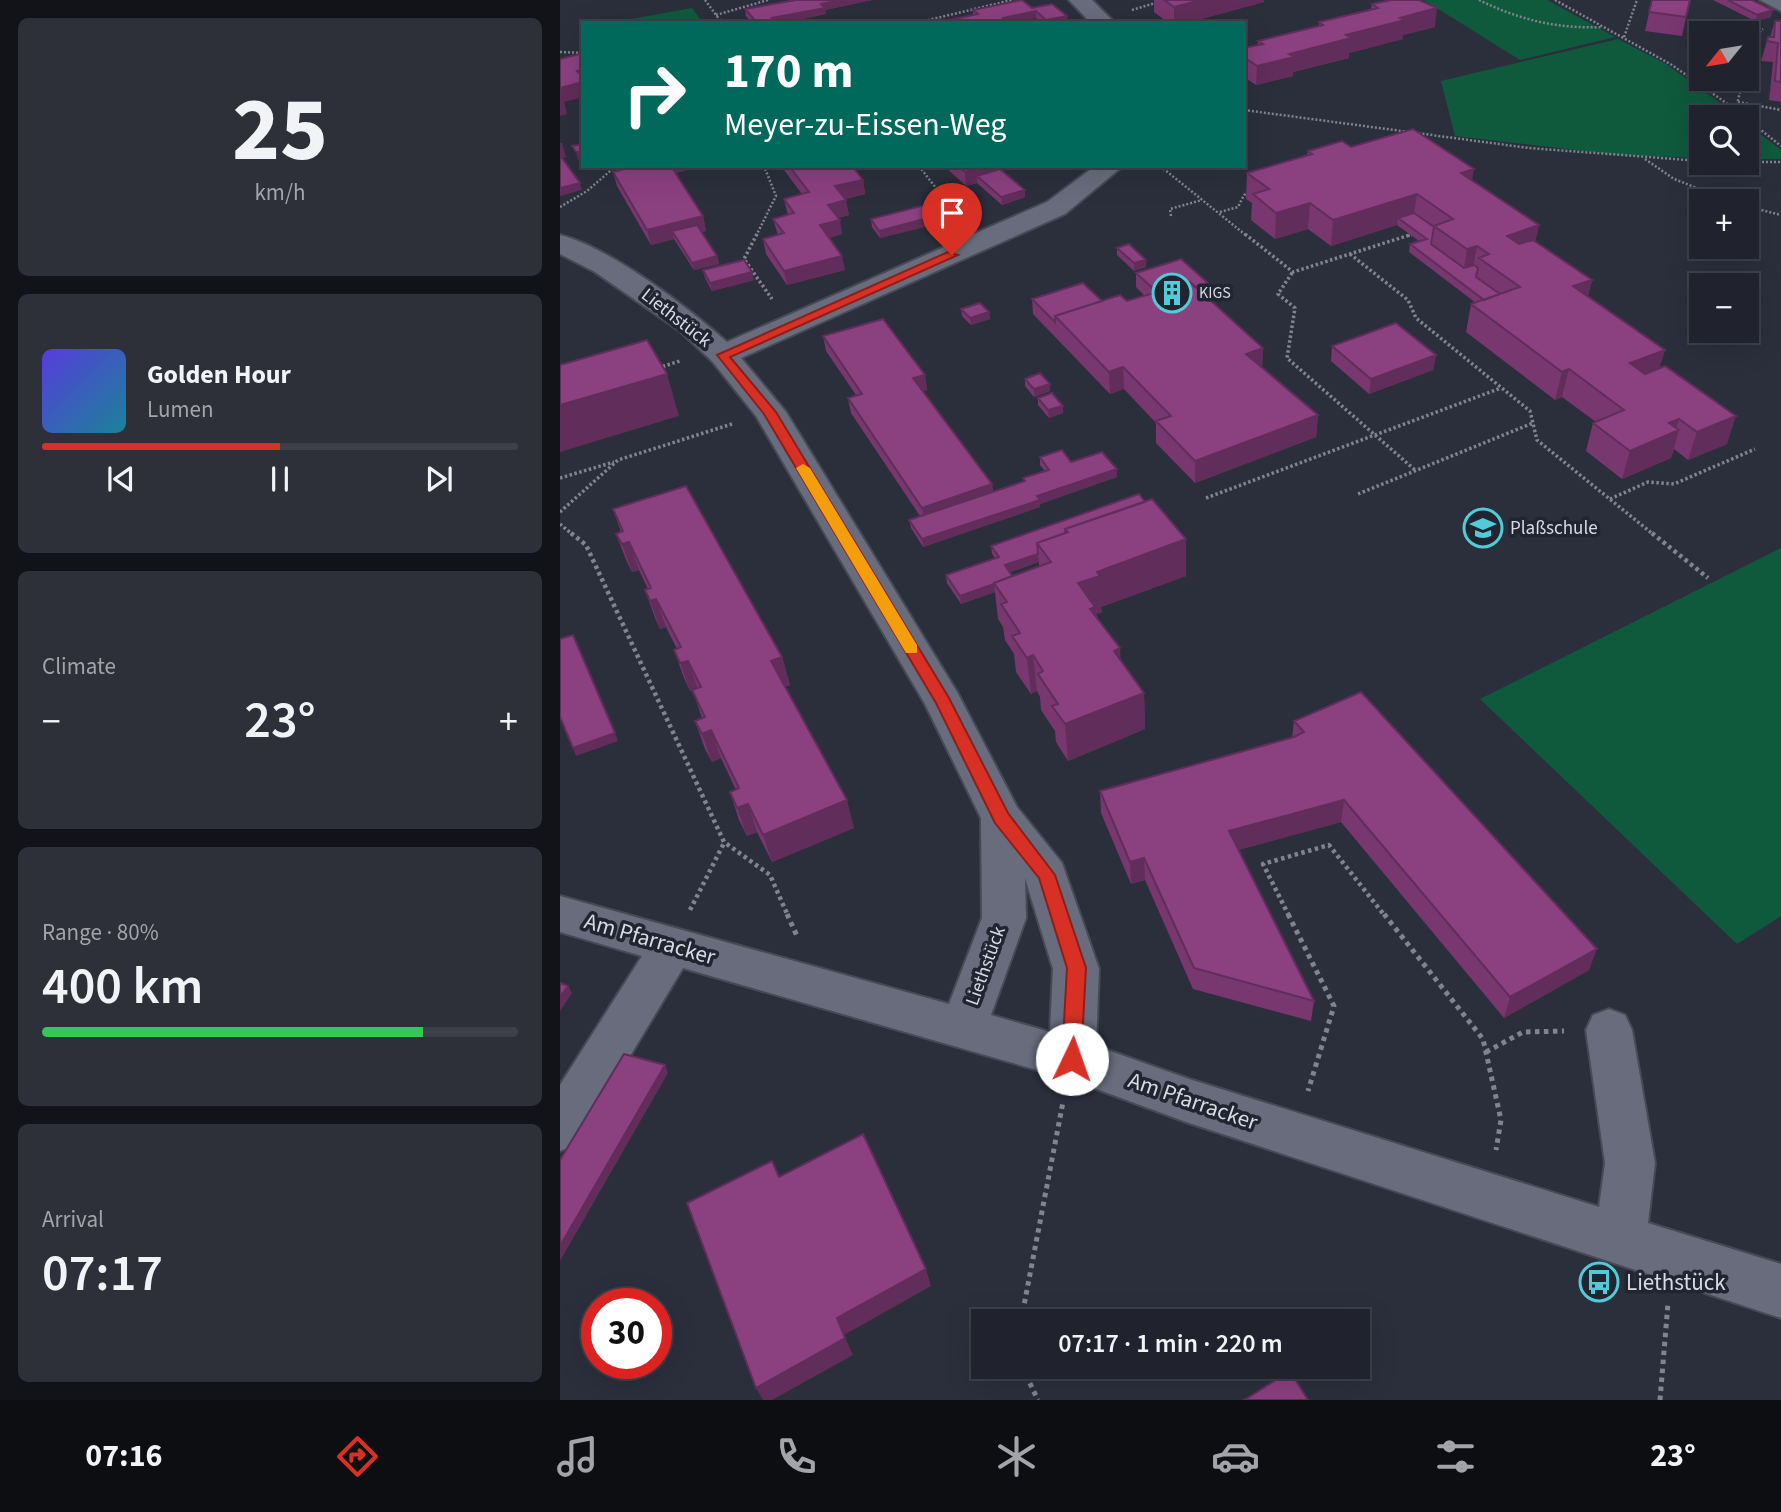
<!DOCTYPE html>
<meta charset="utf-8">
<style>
body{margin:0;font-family:"Source Sans 3",sans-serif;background:#2d2f39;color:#f1f3f6;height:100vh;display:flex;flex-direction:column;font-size:26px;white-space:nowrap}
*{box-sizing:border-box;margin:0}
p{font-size:23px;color:#a2a4aa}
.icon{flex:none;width:38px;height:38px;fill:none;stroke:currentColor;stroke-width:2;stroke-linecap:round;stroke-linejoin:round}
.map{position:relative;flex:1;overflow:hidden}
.drawer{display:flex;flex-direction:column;gap:18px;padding:18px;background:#121319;width:560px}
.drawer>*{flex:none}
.top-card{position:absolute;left:21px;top:21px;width:665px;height:147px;border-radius:0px;box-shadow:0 7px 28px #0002,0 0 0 2px #3d4049;background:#00695c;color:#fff;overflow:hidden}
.needle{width:46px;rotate:240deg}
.controls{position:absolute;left:1129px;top:21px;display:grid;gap:14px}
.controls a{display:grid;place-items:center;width:70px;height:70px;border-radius:0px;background:#20232d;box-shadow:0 7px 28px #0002,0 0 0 2px #3d4049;font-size:35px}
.speed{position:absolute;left:21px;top:1288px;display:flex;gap:14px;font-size:35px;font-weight:700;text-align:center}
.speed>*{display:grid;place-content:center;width:91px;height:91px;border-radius:50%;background:#20232d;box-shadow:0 7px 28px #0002,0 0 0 2px #3d4049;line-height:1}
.speed .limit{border:10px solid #d22;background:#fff;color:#111}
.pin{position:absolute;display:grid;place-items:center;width:60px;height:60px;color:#fff;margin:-72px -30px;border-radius:50% 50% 50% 0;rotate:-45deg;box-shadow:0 0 7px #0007}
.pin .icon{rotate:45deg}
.me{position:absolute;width:77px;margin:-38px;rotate:3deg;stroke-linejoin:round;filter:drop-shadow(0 0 5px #0008)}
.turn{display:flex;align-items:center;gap:24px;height:147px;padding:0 28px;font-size:32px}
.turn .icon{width:91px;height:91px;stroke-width:2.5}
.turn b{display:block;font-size:49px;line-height:60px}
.big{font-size:52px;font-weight:600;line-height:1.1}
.drawer .widget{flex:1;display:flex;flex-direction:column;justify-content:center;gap:10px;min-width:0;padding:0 24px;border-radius:10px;background:#2d2f39}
.drawer .dial{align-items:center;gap:0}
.dial b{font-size:91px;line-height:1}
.song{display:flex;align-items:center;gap:21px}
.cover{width:84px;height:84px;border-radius:10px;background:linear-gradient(135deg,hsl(250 70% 55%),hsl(190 70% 35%))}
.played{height:7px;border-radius:4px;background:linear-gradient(90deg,#d93025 50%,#3d4049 50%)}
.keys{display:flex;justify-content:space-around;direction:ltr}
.heat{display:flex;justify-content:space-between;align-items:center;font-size:38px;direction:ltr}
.charge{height:10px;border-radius:5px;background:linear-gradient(90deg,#34c759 80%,#3d4049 0)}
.trip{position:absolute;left:411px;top:1309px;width:399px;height:70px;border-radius:0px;background:#20232d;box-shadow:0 7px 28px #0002,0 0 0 2px #3d4049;font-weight:600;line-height:70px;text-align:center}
.tabs{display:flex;height:112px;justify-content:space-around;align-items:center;background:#0d0e12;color:#a2a4aa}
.tabs .icon{width:49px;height:49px}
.tabs .selected{color:#d93025}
.tabs b{font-size:32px;color:#f1f3f6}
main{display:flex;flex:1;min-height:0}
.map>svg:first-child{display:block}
.green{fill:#0f5a3d}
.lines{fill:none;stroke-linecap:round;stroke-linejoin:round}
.minor-casing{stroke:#474a55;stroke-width:4}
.path-far3{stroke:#81848f;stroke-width:2.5;stroke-dasharray:2 2;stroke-linecap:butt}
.path-far2{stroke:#81848f;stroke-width:3.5;stroke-dasharray:2.5 2.5;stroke-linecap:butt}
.path-far1{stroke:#81848f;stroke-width:4.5;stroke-dasharray:3.5 3.5;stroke-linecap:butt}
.path{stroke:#81848f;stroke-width:5;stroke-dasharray:4.5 4.5;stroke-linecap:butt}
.minor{fill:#686c7c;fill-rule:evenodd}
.wall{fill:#78376e;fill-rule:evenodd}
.shaded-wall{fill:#612d5a}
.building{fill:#8b4080;stroke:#612d5a;stroke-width:2}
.route{fill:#d93025;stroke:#8d1f18;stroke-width:2}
.slow{fill:#f59e0b}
.labels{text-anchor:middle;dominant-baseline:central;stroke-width:7;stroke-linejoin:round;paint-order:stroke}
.far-poi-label{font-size:16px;fill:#d7dae2;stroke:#212532;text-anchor:start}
.street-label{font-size:19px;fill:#d7dae2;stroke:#212532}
.poi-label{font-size:19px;fill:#d7dae2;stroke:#212532;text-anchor:start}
.near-street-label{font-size:23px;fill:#d7dae2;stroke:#212532}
.near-poi-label{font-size:23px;fill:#d7dae2;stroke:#212532;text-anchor:start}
</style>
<main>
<section class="drawer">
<div class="widget dial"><b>25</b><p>km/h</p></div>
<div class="widget">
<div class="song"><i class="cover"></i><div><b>Golden Hour</b><p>Lumen</p></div></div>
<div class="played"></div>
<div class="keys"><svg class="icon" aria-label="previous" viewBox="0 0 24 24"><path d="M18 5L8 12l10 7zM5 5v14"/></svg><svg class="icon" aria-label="pause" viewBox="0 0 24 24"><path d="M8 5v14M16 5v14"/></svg><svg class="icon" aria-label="next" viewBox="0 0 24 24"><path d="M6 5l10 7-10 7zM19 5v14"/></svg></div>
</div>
<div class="widget"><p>Climate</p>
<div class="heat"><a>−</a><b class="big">23°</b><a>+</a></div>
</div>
<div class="widget"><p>Range · 80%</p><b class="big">400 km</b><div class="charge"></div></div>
<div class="widget"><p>Arrival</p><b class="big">07:17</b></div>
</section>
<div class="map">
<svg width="1221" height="1400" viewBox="0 0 1221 1400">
<rect width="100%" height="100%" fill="#2b2f3c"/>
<!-- green -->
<path class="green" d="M864 0H987L1055 37 960 60Z
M132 8 143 23H49Z
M1058 39 1106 64 1180 117H1141V158L1058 155 895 136 881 81Z
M1186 123 1221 150V159H1187Z
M1221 548V916L1177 944 920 699Z"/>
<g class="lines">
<defs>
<path id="minor" d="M509 0H532L555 23H531Z
M1200 0H1221V11Z
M535 166H563L505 214 181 358 226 412 397 692 457 807 502 863 539 969 536 1046 629 1079 1039 1207 1045 1163 1026 1030 1033 1015 1049 1009 1065 1015 1072 1030 1095 1163 1088 1223 1221 1264V1318L629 1123 512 1080 123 968 17 1144 0 1151V1085L82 956 0 932V896L389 1004 422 918 421 818 365 704 196 416 152 361 120 331 35 272 0 254V235C51 248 127 307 167 342L487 202ZM465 878 493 969 490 1032 431 1015 466 918Z"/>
</defs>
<!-- minor casing -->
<use href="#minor" class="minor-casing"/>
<!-- path-far3 -->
<path class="path-far3" d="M145 0 162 23
M919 0C960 20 997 29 1042 27
M995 0 1112 65 1186 117
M572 10 605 0
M156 15 208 0
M356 23 452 0
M1064 37 1077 0
M0 52 23 53
M1186 64 1193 37 1203 29
M1178 102 1221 110
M1176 109 1183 79
M684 110 969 148 1141 161
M1186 118 1221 146
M1085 159 1114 179 1170 201
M1186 162H1221
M359 166 386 201 394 218
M600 166 687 236
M1186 206 1221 215
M0 207 27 191 56 166
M660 212 678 207 684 195 691 191
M611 216 610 209 642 200
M196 236 216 196 204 166
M848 236 853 234"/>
<!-- path-far2 -->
<path class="path-far2" d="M197 234 184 259 212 299
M685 234 733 272 853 234
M790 254 848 300 856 318 970 411 977 440 1094 535
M732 273 718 294 735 308 727 358 855 470
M98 368 120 361
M0 478 54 462
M798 494 973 423
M646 498 941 388
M1050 499 1088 482 1114 484 1195 449
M0 512 58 460 172 424
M0 524 13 535"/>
<!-- path-far1 -->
<path class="path-far1" d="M11 533 26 545 164 842 210 875 228 916
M1092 533 1148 578
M130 910 164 843
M729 916 703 864 769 845 825 916"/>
<!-- path -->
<path class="path" d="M227 914 237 936
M728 914 774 1006 748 1091
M824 914 923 1039 941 1120 936 1150
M926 1052 963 1032 1004 1031
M461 1321 503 1102
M462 1367 478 1400
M1100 1400 1108 1303"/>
<!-- minor -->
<use href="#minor" class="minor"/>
</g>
<!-- wall -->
<path class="wall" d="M233 0H312L265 10 266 14 222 23H192L186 16 185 9Z
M594 0H704V2L626 23H609L594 12Z
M1092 0 1126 17 1122 36 1085 31Z
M1153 0H1192L1211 17 1195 21Z
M812 4 875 27 843 35V39L789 53V58L733 72V76L696 85 684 77V48L698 45V41L759 26V22L811 9Z
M472 8 507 16V22L482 23 476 18 413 15V10Z
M1215 21H1221V102L1209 100 1213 62 1201 61 1208 37H1210Z
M791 147 912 181 979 225 975 242 1032 280 1028 296 1100 368 1167 444 1128 460 1114 449 1111 458 1062 479 1026 451 1033 423 1036 422 1002 397 995 400 906 332 911 304 916 303 849 252 850 244 859 241 837 225 771 246 748 229 715 239 691 220 692 203 686 199 687 173 747 155 748 151Z
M72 166H134L135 168 115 173 143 216 146 231 142 232 157 256 159 264 134 270 114 239 91 245 57 186 53 172 73 167Z
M221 166H292L303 180 305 194 285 199 289 215 278 218 282 234 269 238 285 270 227 285 206 254 203 239 218 235 213 219 228 215 224 199 242 194Z
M384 166H442V171L465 190V197L442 205 417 183 406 186Z
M311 219 384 222 320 238 312 227Z
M557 248 586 267 574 271 557 255Z
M143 270 194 280 152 291 145 278Z
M576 273 648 298H647L703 348 702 367 758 415 756 437 635 483 596 443V423L564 389 550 394 473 314 472 299 567 301 585 296 576 287Z
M401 309 429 312 430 319 411 325 402 316Z
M263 336 365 375 367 390 363 391 432 484 433 492 464 482 463 478 485 471 480 465V457L511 462 557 477 480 504V507L363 547 351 528 349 520 360 516 291 413 288 398 296 395 266 351Z
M772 346 876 355 873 370 809 394 771 361Z
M465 379 490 391 474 397 465 386Z
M478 398 503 413 489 418 478 405Z
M585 502 626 539V576L541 607 542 612 536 614 561 661 584 693 585 729 508 761 496 742 495 731 481 710 480 697 477 691 471 694 456 672 454 654 445 640 443 627 438 619 435 592 401 604 387 583 386 575 435 558 432 554 431 546ZM479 562V566L452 576 450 572Z
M53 509 222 657 230 685 225 687 294 828 212 862 197 832 187 836 179 820 170 792 176 790 161 758 152 762 145 749 135 721 142 718 133 691H130L124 678 114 650 117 649 106 627 100 629 95 618 85 590 88 589 79 570 72 572 67 562 56 534 61 532Z
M734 721 1029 970 944 1018 781 822 678 850 754 1001 751 1021 633 989 585 880 571 884 541 813 540 791 732 738Z"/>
<!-- shaded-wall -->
<path class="shaded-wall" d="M279 0H312L265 10 266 14 222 23H210L212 18 261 4Z
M641 0H704V2L626 23H614V7Z
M877 8 875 27 843 35V39L789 53V58L733 72V76L696 85 697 66 729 54 840 18Z
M1213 10 1211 17 1195 21 1197 15Z
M476 11V18L454 23H443V18Z
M507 16V22L487 23 486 20Z
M23 69V97L4 102 7 114 0 116V88L17 71Z
M0 143H2L6 157 0 159Z
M23 151V158L18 160 16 152Z
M109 166H134L135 168 111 174Z
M424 166H442L443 175 417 176V183L406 186 405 172Z
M914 169 910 195 901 173Z
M303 180 305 194 277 201 275 186Z
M20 183 22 190 0 196V188Z
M465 190V197L442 205 441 197Z
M857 194 853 220 838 218 837 225 771 246 773 220Z
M286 200 289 215 271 219 268 205Z
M750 203 748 229 715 239 716 213Z
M383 214 384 222 320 238 319 231Z
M143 216 146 231 116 238 112 231 114 239 91 245 87 230Z
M280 220 282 234 263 239 260 225Z
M979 225 973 252 942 262 947 236Z
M917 246 912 273 903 276 907 249Z
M157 256 159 264 134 270 132 263Z
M282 256 285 270 227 285 224 271Z
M586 260V267L574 271V263Z
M192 272 194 280 152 291 150 283Z
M1032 280 1025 306 1013 286Z
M648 283V298L603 313V298Z
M429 312 430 319 411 325 410 318Z
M703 348 702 370 686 354Z
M1105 350 1097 377 1063 391 1070 363Z
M876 355 873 370 809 394 811 379Z
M563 367 564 389 550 394 549 372Z
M1009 369 1002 397 995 400 1002 372Z
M107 374 119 416 0 452V405Z
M365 375 367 390 356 394 353 378Z
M490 384V391L474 397V389Z
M503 406V413L489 418 488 410Z
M758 415 756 437 635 483V461Z
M1176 416 1167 444 1128 460 1137 432Z
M1119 419 1115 432 1119 430 1111 458 1062 479 1070 451 1109 423Z
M557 469V477L480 504V507L363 547 362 539 477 496Z
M432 484 434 500 365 523 362 508Z
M626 539V576L541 607 542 612 536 614 537 643 518 583 537 572Z
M69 542 79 570 72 572 62 544Z
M478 554 479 562 446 573 445 565Z
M434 584 435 592 401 604 400 596Z
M96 599 106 627 100 629 90 601Z
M560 648 562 685 554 651Z
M473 655 477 691 471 694 467 658Z
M222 657 230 685 219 689 211 661Z
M128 661 138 689 130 691 120 663Z
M584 693 585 729 508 761 505 724Z
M151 730 161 758 152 762 142 734Z
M55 733 58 741 16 756 13 748Z
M287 800 294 828 212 862 203 835Z
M784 800 781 822 668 853 669 831Z
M188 804 197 832 187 836 177 808Z
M584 858 585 880 571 884 570 862Z
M1037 949 1029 970 944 1018 950 997Z
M8 986 12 993 0 1011V997Z
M105 1065 108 1073 0 1261V1246Z
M366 1269 371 1286 284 1335 293 1355 212 1400H203L196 1388 277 1318Z"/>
<!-- building -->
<path class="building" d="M236 0H279L261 4 265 8 212 18 216 22 210 23H197L185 9Z
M462 0 472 8 492 4 507 16 486 20 476 11 443 18 448 22 446 23H375L418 14 413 10Z
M604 0H641L614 7Z
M831 0H859L877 8 840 18 845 20 786 35 791 38 729 54 734 57 697 66 684 57V48L703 44 698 41 763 25 759 22 818 8 812 4Z
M1092 0H1130L1126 17 1089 12Z
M1168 0H1192L1213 10 1197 15Z
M1215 21H1221V82L1215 81 1218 43 1207 41 1208 37H1214Z
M23 53V69L17 71 23 77V82L0 88V59Z
M853 129 914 169 901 173 979 225 947 236 959 244 973 240 1032 280 1013 286 1105 350 1070 363 1085 374 1105 366 1176 416 1137 432 1119 419 1109 423 1119 430 1070 451 1033 423 1064 410 1009 369 1002 372 911 304 960 287 919 258 929 254 917 246 907 249 874 226 893 219 857 194 773 220 750 203 716 213 693 194 709 189 687 173 752 154 748 151 782 141 791 147Z
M23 144V151L16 152 12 146Z
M0 155 20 183 0 188Z
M76 166H111L143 216 87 230 53 172Z
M229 166H292L303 180 275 186 286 200 268 205 280 220 260 225 282 256 224 271 203 239 224 233 213 219 234 213 224 199 249 192Z
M398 166H424L405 172Z
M440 169 465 190 441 197 417 176Z
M373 203 383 214 319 231 311 219Z
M854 213 874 227 871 244 904 268 914 265 918 268 916 277 940 294 924 300 850 244 867 239 838 218Z
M137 225 157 256 132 263 112 231Z
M569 244 586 260 574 263 557 248Z
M621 259 648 283 635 287 630 282 597 292 576 273Z
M184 260 192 272 150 283 143 270Z
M630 282 703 348 686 354 758 415 635 461 596 421 611 416 563 367 549 372 495 316 560 295 567 301Z
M523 283 542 301 495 316V322L472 299Z
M420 303 429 312 410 318 401 309Z
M323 319 365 375 353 378 432 484 362 508 288 398 302 394 263 336Z
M836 323 876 355 811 379 772 346Z
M87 340 107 374 0 405V365Z
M480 373 490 384 474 389 465 379Z
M492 393 503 406 488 410 478 398Z
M502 450 511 462 542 452 557 469 477 496 480 500 362 539 349 520 465 481 463 478 489 470 480 457Z
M126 486 222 657 211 661 287 800 203 835 188 804 177 808 170 792 179 788 151 730 142 734 135 721 145 717 132 690 141 687 128 661 120 663 114 650 121 647 96 599 90 601 85 590 91 588 69 542 62 544 56 534 63 531 53 509Z
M579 494 585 502 505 529V533L477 543 478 554 445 565 452 576 434 583V584L400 596 386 575 439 557 431 546Z
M592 499 626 539 537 572 540 576 518 583 535 607 530 609 560 648 554 651 584 693 505 724 492 706 498 704 478 674 483 671 473 655 467 658 452 636 460 633 441 604 447 602 434 583 491 562 477 543 508 532 505 529Z
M13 635 55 733 13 748 0 717V639Z
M801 692 1037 949 950 997 784 800 669 831 754 1001 634 968 584 858 570 862 540 791 734 737 744 732 734 721Z
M0 983 8 986 0 997Z
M64 1054 105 1065 0 1246V1160Z
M303 1134 366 1269 277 1318 285 1338 196 1388 127 1203 212 1161 219 1177Z
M730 1371 748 1400H684Z"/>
<!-- route -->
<path class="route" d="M388 252 398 255 170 357 216 412 389 698 448 813 495 875 526 968 521 1059 518 1065 512 1068 505 1065 502 1059 507 968 479 878 435 823 376 703 204 414 157 355Z"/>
<!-- slow -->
<path class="slow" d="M243 464 250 468 357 645V653H346L236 468Z"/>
<!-- icons -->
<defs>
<symbol id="building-ring" viewBox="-11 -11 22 22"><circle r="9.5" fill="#212532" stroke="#52cbd9" stroke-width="1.5"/><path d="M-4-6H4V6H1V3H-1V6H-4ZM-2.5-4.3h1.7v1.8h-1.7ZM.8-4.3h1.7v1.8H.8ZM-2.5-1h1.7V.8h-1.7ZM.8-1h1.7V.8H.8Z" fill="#52cbd9"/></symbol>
<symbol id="school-ring" viewBox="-11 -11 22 22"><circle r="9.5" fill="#212532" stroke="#52cbd9" stroke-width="1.5"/><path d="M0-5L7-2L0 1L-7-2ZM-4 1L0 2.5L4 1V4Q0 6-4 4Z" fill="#52cbd9"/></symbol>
<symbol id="bus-ring" viewBox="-11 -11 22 22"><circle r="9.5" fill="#212532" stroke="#52cbd9" stroke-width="1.5"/><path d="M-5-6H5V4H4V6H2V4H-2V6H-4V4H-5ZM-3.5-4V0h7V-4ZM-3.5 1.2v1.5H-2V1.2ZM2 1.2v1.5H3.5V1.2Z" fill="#52cbd9"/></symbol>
</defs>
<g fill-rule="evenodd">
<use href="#building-ring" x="590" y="271" width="44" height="44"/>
<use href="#school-ring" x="901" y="506" width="44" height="44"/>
<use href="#bus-ring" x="1017" y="1260" width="44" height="44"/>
</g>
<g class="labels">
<!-- far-poi labels -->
<g class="far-poi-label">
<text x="639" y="293">KIGS</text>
</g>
<!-- street labels -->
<g class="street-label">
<text transform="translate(116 318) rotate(38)">Liethstück</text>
<text transform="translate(426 966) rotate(-70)">Liethstück</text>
</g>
<!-- poi labels -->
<g class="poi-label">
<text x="950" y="528">Plaßschule</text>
</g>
<!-- near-street labels -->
<g class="near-street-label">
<text transform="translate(90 939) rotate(16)">Am Pfarracker</text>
<text transform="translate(633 1101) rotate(19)">Am Pfarracker</text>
</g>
<!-- near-poi labels -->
<g class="near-poi-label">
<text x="1066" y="1282">Liethstück</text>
</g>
</g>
</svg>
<div class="controls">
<a><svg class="needle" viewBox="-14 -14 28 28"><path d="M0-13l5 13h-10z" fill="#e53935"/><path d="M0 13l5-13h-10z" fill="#a2a4aa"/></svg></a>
<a><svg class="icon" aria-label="search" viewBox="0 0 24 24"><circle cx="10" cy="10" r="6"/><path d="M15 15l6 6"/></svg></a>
<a>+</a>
<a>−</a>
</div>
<div class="speed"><div class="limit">30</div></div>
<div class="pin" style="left:392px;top:255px;background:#d93025"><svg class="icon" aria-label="arrive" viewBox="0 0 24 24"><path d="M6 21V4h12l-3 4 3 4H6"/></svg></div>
<svg class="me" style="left:512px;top:1059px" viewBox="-20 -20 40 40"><circle r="19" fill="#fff"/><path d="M0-13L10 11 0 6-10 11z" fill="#d93025"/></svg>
<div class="trip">07:17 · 1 min · 220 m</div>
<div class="top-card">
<div class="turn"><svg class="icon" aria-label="right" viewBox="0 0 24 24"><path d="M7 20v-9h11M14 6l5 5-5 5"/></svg><div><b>170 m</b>Meyer-zu-Eissen-Weg</div></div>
</div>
</div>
</main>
<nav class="tabs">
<b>07:16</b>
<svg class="icon selected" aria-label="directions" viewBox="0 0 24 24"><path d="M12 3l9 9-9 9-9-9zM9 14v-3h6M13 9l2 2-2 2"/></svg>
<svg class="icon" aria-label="music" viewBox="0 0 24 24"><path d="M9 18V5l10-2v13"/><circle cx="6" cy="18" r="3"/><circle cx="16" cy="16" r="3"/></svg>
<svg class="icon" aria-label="phone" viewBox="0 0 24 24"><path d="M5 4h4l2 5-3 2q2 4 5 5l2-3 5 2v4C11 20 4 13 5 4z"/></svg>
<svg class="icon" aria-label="climate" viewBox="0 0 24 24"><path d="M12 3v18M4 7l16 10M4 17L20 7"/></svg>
<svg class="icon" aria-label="car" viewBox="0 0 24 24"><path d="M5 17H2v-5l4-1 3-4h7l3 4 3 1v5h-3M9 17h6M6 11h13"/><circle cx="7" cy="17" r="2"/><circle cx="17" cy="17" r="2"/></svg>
<svg class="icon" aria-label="filters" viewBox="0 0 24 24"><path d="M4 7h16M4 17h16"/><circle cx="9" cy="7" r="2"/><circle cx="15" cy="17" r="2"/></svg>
<b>23°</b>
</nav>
